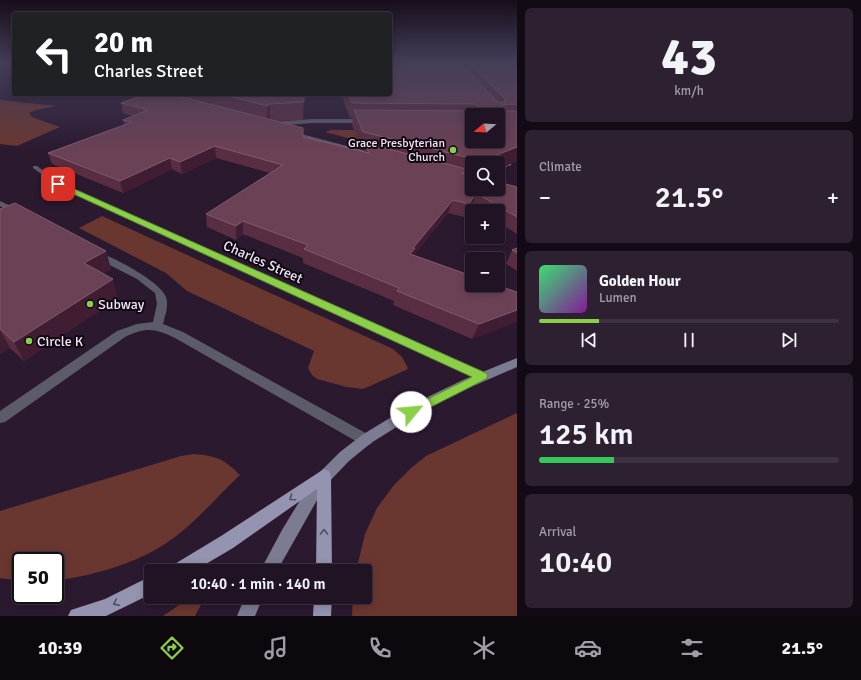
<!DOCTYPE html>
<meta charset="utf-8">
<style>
body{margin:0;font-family:Signika,sans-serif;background:#2d2031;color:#f1f3f6;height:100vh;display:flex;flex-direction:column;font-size:15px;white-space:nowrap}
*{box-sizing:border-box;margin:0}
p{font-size:13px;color:#a29ea6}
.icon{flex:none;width:22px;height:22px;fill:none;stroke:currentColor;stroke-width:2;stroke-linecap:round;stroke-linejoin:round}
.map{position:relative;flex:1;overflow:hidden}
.sheet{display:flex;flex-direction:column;gap:8px;padding:8px;background:#120a14;width:344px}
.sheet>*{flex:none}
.banner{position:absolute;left:12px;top:12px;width:380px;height:84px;border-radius:4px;box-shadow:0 2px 10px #0003,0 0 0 1px #3d3241;background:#202124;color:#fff;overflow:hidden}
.needle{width:26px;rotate:252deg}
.fabs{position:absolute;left:465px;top:108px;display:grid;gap:8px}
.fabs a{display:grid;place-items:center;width:40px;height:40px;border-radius:4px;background:#201324;box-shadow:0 2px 10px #0003,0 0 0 1px #3d3241;font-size:20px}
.speed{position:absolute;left:12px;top:552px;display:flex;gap:8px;font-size:20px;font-weight:700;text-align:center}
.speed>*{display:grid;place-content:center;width:52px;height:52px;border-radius:50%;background:#201324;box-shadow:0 2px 10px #0003,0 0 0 1px #3d3241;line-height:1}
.speed .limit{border:2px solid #111;border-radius:6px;background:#fff;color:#111}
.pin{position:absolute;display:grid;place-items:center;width:34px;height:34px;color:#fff;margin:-17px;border-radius:8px;box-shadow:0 2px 6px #0006}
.me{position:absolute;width:44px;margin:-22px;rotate:62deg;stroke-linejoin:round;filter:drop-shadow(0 0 3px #0008)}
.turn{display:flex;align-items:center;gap:14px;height:84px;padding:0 16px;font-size:18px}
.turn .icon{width:52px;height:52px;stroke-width:2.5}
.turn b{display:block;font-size:28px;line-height:34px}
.big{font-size:30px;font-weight:600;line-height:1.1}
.sheet .card{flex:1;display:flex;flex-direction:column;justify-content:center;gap:6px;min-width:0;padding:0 14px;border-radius:6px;background:#2d2031}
.sheet .dial{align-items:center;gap:0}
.dial b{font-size:52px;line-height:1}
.song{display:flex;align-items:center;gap:12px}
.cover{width:48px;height:48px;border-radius:6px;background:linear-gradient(135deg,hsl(140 70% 55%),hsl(290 70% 35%))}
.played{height:4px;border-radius:2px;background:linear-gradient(90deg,#8bce47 20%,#3d3241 20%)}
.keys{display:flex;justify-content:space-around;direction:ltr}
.heat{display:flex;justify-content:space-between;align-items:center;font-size:22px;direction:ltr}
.charge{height:6px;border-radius:3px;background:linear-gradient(90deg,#34c759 25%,#3d3241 0)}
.trip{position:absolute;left:144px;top:564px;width:228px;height:40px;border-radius:4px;background:#201324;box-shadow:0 2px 10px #0003,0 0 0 1px #3d3241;font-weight:600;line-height:40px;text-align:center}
.tabs{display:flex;height:64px;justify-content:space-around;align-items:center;background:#0d080e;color:#a29ea6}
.tabs .icon{width:28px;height:28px}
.tabs .current{color:#8bce47}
.tabs b{font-size:18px;color:#f1f3f6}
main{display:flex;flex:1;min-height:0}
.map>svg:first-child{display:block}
.green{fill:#693730}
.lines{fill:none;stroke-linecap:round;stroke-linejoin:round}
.path-far2{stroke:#716175;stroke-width:1;stroke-dasharray:1.5 1;stroke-linecap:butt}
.path-far1{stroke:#716175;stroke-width:1.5;stroke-dasharray:2 1;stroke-linecap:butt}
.path{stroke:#716175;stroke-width:2;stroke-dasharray:3 1.5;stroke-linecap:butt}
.lane{fill:#5b5b69;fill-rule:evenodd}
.street{fill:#5b5b69;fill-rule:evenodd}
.secondary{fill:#7b7b91;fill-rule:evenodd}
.primary{fill:#9494b1;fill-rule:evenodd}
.wall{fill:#5a2e42}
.shaded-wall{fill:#411d33}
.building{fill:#6b4155;stroke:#805b6e;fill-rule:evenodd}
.oneway{stroke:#524e61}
.route{fill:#8bce47;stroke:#5a862e}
.poi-dot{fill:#8bce47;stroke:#0f0711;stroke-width:1.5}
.labels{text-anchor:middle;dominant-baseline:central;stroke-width:4;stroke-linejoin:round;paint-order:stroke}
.far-poi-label{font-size:12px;fill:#f1e4f4;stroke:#0f0711;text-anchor:end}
.street-label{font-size:14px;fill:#f1e4f4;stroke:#0f0711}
.poi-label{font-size:14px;fill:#f1e4f4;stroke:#0f0711;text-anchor:start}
</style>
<main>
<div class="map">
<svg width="517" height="616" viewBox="0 0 517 616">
<rect width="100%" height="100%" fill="#2b1930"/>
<!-- green -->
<path class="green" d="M0 100 56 106 36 110 29 113 32 117 60 127 17 146 0 144Z
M331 130H376L375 145 325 132Z
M102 216 393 349 402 357 408 368 406 370 363 389 347 387 317 379 312 375 308 368 314 351 187 291 166 273 79 228Z
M517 413V616H352L353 597H365V571H356L365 534 377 508 394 485 410 469 426 456Z
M194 454C217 456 224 459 240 475 220 494 201 516 180 533 145 562 99 574 55 581V561H21V581L0 578V511L181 456Z
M191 597H202L204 599 195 616H163Z"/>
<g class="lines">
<!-- path-far2 -->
<path class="path-far2" d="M335 94V97"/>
<!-- path-far1 -->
<path class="path-far1" d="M508 165 511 164"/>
<!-- path -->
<path class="path" d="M498 173 504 167 511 164"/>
<!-- lane -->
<path class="lane" d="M0 201 21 211 22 213 18 215H15L0 206Z
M97 252C112 256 161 282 166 297 169 306 165 316 163 324L183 332 371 436 373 440 371 444 366 446 361 444 175 338C155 328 145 327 125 337L5 422 0 423V411L117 331 137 324 153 322 157 304 155 293 137 279 94 257 93 255 94 253Z"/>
<!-- street -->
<path class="street" d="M122 94H134L156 98 154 99Z
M312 119H366L369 121 366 123H312L274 126 271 124 274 122Z
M290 131 366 151 367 152 364 154 288 134V132Z
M33 166H37L61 183 486 373 488 376 486 379 482 381 478 379 57 185 33 168Z"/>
<!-- secondary -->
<path class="secondary" d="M517 358V367L471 387 419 413 371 443 349 461 325 486 277 571H260L282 530 313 479 340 452 362 435 411 405 463 380Z
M245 597H263L255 616H237Z"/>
<!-- primary -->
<path class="primary" d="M324 469 329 471 331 476 332 571H316L317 489 233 548 194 571H171L173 565 221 536Z
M151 576V594L106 616H68L71 610 105 599Z
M314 597H332L331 616H313Z"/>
</g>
<!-- wall -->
<path class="wall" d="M390 63H517V161L498 169V163H472V189L517 187V234L498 222V211H480L472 206 464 217 448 213 414 255 517 292 472 339 393 305 394 301 303 263V258L243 234 236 240 207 227 206 214 270 173 216 158 182 174 172 169 123 193 52 164 48 153 124 125 123 120 133 116 123 113 121 103 146 94H304L303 120 277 121 303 137 364 152 365 148 361 147 352 125 353 118H350L341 94H390Z
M0 209 106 251 111 269 103 274 118 298 24 361 10 348 0 354Z
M517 248V271L506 264 512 250Z"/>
<!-- shaded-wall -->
<path class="shaded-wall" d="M270 104V122L267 123V106Z
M215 146 216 158 182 174 180 162Z
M517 147V161L498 169V163H479V162Z
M170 158 172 169 123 193 120 181Z
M470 170 466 182 461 173Z
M476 193 472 206 464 217 469 204Z
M453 200 448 213 412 258 410 254 413 248Z
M243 221V234L236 240V226Z
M106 251 111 269 90 282 84 263Z
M113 279 118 298 24 361 14 342Z
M517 310V322L472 339 479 324Z
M0 330 10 348 0 354Z"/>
<!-- building -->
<path class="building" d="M390 63H460L498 102 505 103V99L469 63H517V104L502 105V110L503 111H517V147L479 162 478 160 363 132 354 110 477 111 478 106 476 104 352 103 348 94H390ZM472 115H498V141H472Z
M146 94H170L303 128V137L369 153 365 143 470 170 461 173 472 176V189H498V182L517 187V217L476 193 469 204 453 200 413 248H415L410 254 472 276V285H496L517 292V310L479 324 397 291 399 288 304 249 308 245 243 221 236 226 206 214 283 165 215 146 180 162 170 158 120 181 48 153 132 122 123 120 148 110 121 103Z
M221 94H304V102L270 104 267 106Z
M15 203 106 251 84 263 113 279 14 342 0 329V209Z
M517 248V253L512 250Z"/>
<!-- one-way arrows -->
<defs><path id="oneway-chevron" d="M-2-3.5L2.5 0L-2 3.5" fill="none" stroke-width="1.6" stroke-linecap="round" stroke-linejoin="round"/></defs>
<g class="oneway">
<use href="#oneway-chevron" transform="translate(292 498) rotate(145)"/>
<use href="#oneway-chevron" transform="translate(324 532) rotate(-90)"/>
<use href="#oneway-chevron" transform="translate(116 603) rotate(154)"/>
</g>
<!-- sky -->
<linearGradient id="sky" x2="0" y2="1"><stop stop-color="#180e1a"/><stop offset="0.42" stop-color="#443e59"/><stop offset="1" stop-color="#443e59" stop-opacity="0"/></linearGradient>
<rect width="517" height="150" fill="url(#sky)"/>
<!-- route -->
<path class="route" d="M56 183H61L486 373 488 376 486 379 415 415 411 417 407 415 406 412 407 409 472 377 56 186Z"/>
<!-- markers -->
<g class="poi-dot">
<circle cx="453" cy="150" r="4"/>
<circle cx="90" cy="304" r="4"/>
<circle cx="29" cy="341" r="4"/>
</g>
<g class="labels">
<!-- far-poi labels -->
<g class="far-poi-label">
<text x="445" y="143">Grace Presbyterian<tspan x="445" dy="14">Church</tspan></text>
</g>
<!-- street labels -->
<g class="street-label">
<text transform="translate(263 262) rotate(24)">Charles Street</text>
</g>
<!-- poi labels -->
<g class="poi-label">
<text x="98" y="304">Subway</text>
<text x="37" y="341">Circle K</text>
</g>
</g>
</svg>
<div class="fabs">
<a><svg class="needle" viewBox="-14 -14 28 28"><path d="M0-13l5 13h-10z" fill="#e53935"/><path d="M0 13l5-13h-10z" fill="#a29ea6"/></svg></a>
<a><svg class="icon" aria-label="search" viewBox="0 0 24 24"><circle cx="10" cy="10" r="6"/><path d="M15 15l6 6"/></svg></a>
<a>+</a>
<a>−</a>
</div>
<div class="speed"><div class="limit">50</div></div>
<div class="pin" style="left:58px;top:184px;background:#d93025"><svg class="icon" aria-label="arrive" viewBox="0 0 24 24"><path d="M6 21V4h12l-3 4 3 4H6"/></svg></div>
<svg class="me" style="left:411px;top:412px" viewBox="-20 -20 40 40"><circle r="19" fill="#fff"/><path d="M0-13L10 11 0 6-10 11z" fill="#8bce47"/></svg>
<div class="trip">10:40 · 1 min · 140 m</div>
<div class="banner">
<div class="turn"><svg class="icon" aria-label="left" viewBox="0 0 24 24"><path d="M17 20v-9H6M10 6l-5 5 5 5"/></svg><div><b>20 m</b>Charles Street</div></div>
</div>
</div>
<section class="sheet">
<div class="card dial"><b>43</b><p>km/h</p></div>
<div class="card"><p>Climate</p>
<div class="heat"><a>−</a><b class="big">21.5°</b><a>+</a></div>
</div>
<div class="card">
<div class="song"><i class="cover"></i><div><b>Golden Hour</b><p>Lumen</p></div></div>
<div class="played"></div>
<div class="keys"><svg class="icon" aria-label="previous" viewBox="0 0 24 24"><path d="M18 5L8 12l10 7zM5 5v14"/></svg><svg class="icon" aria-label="pause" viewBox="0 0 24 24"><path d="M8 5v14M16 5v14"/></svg><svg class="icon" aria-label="next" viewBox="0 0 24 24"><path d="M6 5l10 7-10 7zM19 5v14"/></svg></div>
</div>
<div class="card"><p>Range · 25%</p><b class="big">125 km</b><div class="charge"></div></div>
<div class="card"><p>Arrival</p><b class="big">10:40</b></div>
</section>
</main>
<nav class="tabs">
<b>10:39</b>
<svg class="icon current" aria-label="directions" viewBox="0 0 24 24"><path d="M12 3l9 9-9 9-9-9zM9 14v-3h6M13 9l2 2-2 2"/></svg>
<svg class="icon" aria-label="music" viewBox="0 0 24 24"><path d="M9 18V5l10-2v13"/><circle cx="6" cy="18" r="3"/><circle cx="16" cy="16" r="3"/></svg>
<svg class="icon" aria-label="phone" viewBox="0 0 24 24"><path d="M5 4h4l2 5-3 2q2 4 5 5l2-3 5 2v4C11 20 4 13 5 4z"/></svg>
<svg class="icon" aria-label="climate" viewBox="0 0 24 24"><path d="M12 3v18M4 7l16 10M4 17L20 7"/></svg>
<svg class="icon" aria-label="car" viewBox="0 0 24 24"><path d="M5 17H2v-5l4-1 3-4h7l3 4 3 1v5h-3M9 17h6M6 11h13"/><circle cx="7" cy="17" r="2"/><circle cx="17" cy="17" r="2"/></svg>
<svg class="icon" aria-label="filters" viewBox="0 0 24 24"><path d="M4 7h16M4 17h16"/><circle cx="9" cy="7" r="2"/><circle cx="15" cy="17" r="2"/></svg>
<b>21.5°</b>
</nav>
